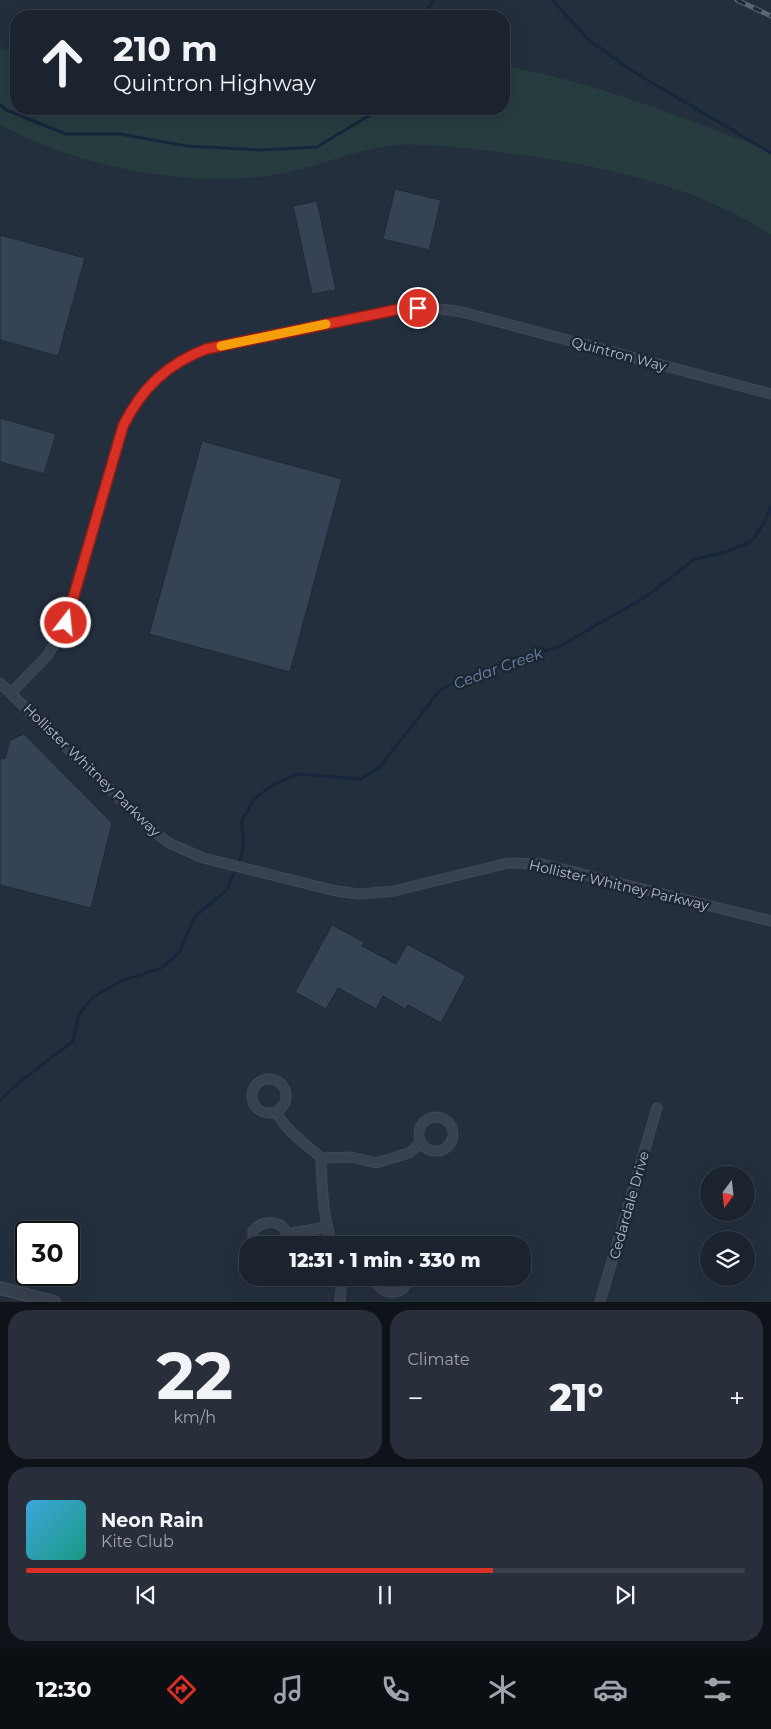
<!DOCTYPE html>
<meta charset="utf-8">
<style>
body{margin:0;font-family:Montserrat,sans-serif;background:#282f3a;color:#f1f3f6;height:100vh;display:flex;flex-direction:column;font-size:19px;white-space:nowrap}
*{box-sizing:border-box;margin:0}
p{font-size:16px;color:#a0a4aa}
.icon{flex:none;width:28px;height:28px;fill:none;stroke:currentColor;stroke-width:2;stroke-linecap:round;stroke-linejoin:round}
.map{position:relative;height:1302px;overflow:hidden}
.drawer{display:flex;flex-direction:column;gap:8px;padding:8px;background:#0f1319;flex:1}
.drawer>*{flex:none}
.hud{position:absolute;left:10px;top:10px;width:500px;height:105px;border-radius:20px;box-shadow:0 5px 20px #0002,0 0 0 1px #39404a;background:#1b232e;color:#f1f3f6;overflow:hidden}
.needle{width:32px;rotate:195deg}
.controls{position:absolute;left:700px;top:1166px;display:grid;gap:10px}
.controls a{display:grid;place-items:center;width:55px;height:55px;border-radius:50%;background:#1b232e;box-shadow:0 5px 20px #0002,0 0 0 1px #39404a;font-size:25px}
.speed{position:absolute;left:15px;top:1221px;display:flex;gap:10px;font-size:25px;font-weight:700;text-align:center}
.speed>*{display:grid;place-content:center;width:65px;height:65px;border-radius:50%;background:#1b232e;box-shadow:0 5px 20px #0002,0 0 0 1px #39404a;line-height:1}
.speed .limit{border:2px solid #111;border-radius:8px;background:#fff;color:#111}
.pin{position:absolute;display:grid;place-items:center;width:42px;height:42px;color:#fff;margin:-21px;border:2px solid #fff;border-radius:50%;box-shadow:0 1px 5px #0007}
.me{position:absolute;width:55px;margin:-28px;rotate:16deg;stroke-linejoin:round;filter:drop-shadow(0 0 4px #0008)}
.turn{display:flex;align-items:center;gap:18px;height:105px;padding:0 20px;font-size:22px}
.turn .icon{width:65px;height:65px;stroke-width:2.5}
.turn b{display:block;font-size:35px;line-height:42px}
.big{font-size:38px;font-weight:800;line-height:1.1}
.drawer .card{flex:1;display:flex;flex-direction:column;justify-content:center;gap:8px;min-width:0;padding:0 18px;border-radius:20px;background:#282f3a}
.drawer .dial{align-items:center;gap:0}
.dial b{font-size:65px;line-height:1}
.song{display:flex;align-items:center;gap:15px}
.cover{width:60px;height:60px;border-radius:8px;background:linear-gradient(135deg,hsl(200 70% 55%),hsl(170 70% 35%))}
.played{height:5px;border-radius:2px;background:linear-gradient(90deg,#d93025 65%,#39404a 65%)}
.keys{display:flex;justify-content:space-around;direction:ltr}
.heat{display:flex;justify-content:space-between;align-items:center;font-size:28px;direction:ltr}
.drawer .tiles{flex:1;display:grid;gap:8px;grid-template-columns:1fr 1fr}
.card:last-child{grid-column:span 2}
.trip{position:absolute;left:239px;top:1236px;width:292px;height:50px;border-radius:20px;background:#1b232e;box-shadow:0 5px 20px #0002,0 0 0 1px #39404a;font-weight:800;line-height:50px;text-align:center}
.menu{display:flex;height:80px;justify-content:space-around;align-items:center;background:#0b0e12;color:#a0a4aa}
.menu .icon{width:35px;height:35px}
.menu .current{color:#d93025}
.menu b{font-size:22px;color:#f1f3f6}
.map>svg:first-child{display:block}
.green{fill:#263c3f}
.lines{fill:none;stroke-linecap:round;stroke-linejoin:round}
.stream{stroke:#17263c;stroke-width:3}
.building{fill:#364354;stroke:#1f2835}
.minor-casing{stroke:#414a57;stroke-width:11}
.tertiary-casing{stroke:#414a57;stroke-width:14}
.minor{stroke:#38414e;stroke-width:9}
.tertiary{stroke:#38414e;stroke-width:11}
.rail-casing{stroke:#5a6575;stroke-width:5}
.rail{stroke:#1d2633;stroke-width:3;stroke-dasharray:9;stroke-linecap:butt}
.route-casing{stroke:#8d1f18;stroke-width:12}
.route{stroke:#d93025;stroke-width:9}
.slow{stroke:#f59e0b;stroke-width:9}
.labels{text-anchor:middle;dominant-baseline:central;stroke-width:5;stroke-linejoin:round;paint-order:stroke}
.street-label{font-size:14px;fill:#b4bcc9;stroke:#1d2633}
.water-label{font-size:15px;font-style:italic;fill:#6d86a8;stroke:#1d2633}
</style>
<div class="map">
<svg width="771" height="1302" viewBox="0 0 771 1302">
<rect width="100%" height="100%" fill="#242f3e"/>
<!-- green -->
<path class="green" d="M0 47 16 53V109H504V66C595 82 685 118 771 152V235C690 180 577 161 481 150 451 147 419 142 389 146 353 150 320 166 284 173 194 190 81 168 0 125Z"/>
<g class="lines">
<!-- stream -->
<path class="stream" d="M552 0 590 41 634 72 771 153
M423 16 434 0
M0 105 6 110 66 134H120L187 146 259 150 317 147 375 112 376 109
M0 1100 22 1080 73 1041 79 1014 92 998 121 981 161 968 179 953 195 916 226 891 241 857 244 839 241 822 254 799 276 783 299 774 361 779 379 768 440 690 469 676 562 645 647 596 693 560 726 552 752 541 764 523 771 506"/>
</g>
<!-- building -->
<path class="building" d="M395 189 441 200 429 250 383 239Z
M317 201 336 290 312 294 293 206Z
M0 235 85 258 58 356 0 340Z
M0 418 56 434 44 474 0 462Z
M202 441 342 479 290 672 149 634Z
M24 734 112 823 91 908 0 885V758L5 759 10 740Z
M332 925 364 942 362 946 396 964 407 944 466 976 441 1023 408 1005 405 1009 383 996 376 1009 338 988 326 1009 295 992Z"/>
<g class="lines">
<defs>
<path id="minor" d="M0 683 152 830 169 843 203 858 336 891 360 894 394 891 508 863 542 864 771 921
M12 692 48 655 66 623 123 426C142 388 167 364 206 349L400 309H440L462 312 771 394
M252 1096a17 17 0 1 1 34 0a17 17 0 1 1-34 0Z
M276 1112C286 1131 305 1143 321 1158
M419 1134a17 17 0 1 1 34 0a17 17 0 1 1-34 0Z
M321 1158 351 1157 376 1163 409 1153 421 1143
M321 1158C322 1188 323 1216 332 1245
M286 1234 326 1227
M253 1245V1231C266 1215 294 1223 285 1245
M374 1278C379 1291 390 1296 403 1289L409 1278
M342 1280 369 1278
M340 1302 342 1278
M600 1302 657 1108"/>
<path id="tertiary" d="M0 1288 54 1302"/>
</defs>
<!-- minor casing -->
<use href="#minor" class="minor-casing"/>
<!-- tertiary casing -->
<use href="#tertiary" class="tertiary-casing"/>
<!-- minor -->
<use href="#minor" class="minor"/>
<!-- tertiary -->
<use href="#tertiary" class="tertiary"/>
<defs>
<path id="rail" d="M737 0 771 16"/>
</defs>
<!-- rail casing -->
<use href="#rail" class="rail-casing"/>
<!-- rail -->
<use href="#rail" class="rail"/>
</g>
<g class="lines">
<defs>
<path id="route" d="M66 623 123 426C142 388 167 364 206 349L400 309 418 308"/>
</defs>
<!-- route casing -->
<use href="#route" class="route-casing"/>
<!-- route -->
<use href="#route" class="route"/>
<!-- slow -->
<path class="slow" d="M221 346 326 324"/>
</g>
<g class="labels">
<!-- street labels -->
<g class="street-label">
<text transform="translate(619 354) rotate(15)">Quintron Way</text>
<text transform="translate(92 770) rotate(44)">Hollister Whitney Parkway</text>
<text transform="translate(619 885) rotate(13)">Hollister Whitney Parkway</text>
<text transform="translate(629 1205) rotate(-74)">Cedardale Drive</text>
</g>
<!-- water labels -->
<g class="water-label">
<text transform="translate(498 668) rotate(-20)">Cedar Creek</text>
</g>
</g>
</svg>
<div class="controls">
<a><svg class="needle" viewBox="-14 -14 28 28"><path d="M0-13l5 13h-10z" fill="#e53935"/><path d="M0 13l5-13h-10z" fill="#a0a4aa"/></svg></a>
<a><svg class="icon" aria-label="layers" viewBox="0 0 24 24"><path d="M12 4l9 5-9 5-9-5zM3 14l9 5 9-5"/></svg></a>
</div>
<div class="speed"><div class="limit">30</div></div>
<div class="pin" style="left:418px;top:308px;background:#d93025"><svg class="icon" aria-label="arrive" viewBox="0 0 24 24"><path d="M6 21V4h12l-3 4 3 4H6"/></svg></div>
<svg class="me" style="left:66px;top:623px" viewBox="-20 -20 40 40"><circle r="17" fill="#d93025" stroke="#fff" stroke-width="3"/><path d="M0-11L8 9 0 5-8 9z" fill="#fff"/></svg>
<div class="trip">12:31 · 1 min · 330 m</div>
<div class="hud">
<div class="turn"><svg class="icon" aria-label="ahead" viewBox="0 0 24 24"><path d="M12 20V5M6 11l6-6 6 6"/></svg><div><b>210 m</b>Quintron Highway</div></div>
</div>
</div>
<section class="drawer">
<div class="tiles">
<div class="card dial"><b>22</b><p>km/h</p></div>
<div class="card"><p>Climate</p>
<div class="heat"><a>−</a><b class="big">21°</b><a>+</a></div>
</div>
<div class="card">
<div class="song"><i class="cover"></i><div><b>Neon Rain</b><p>Kite Club</p></div></div>
<div class="played"></div>
<div class="keys"><svg class="icon" aria-label="previous" viewBox="0 0 24 24"><path d="M18 5L8 12l10 7zM5 5v14"/></svg><svg class="icon" aria-label="pause" viewBox="0 0 24 24"><path d="M8 5v14M16 5v14"/></svg><svg class="icon" aria-label="next" viewBox="0 0 24 24"><path d="M6 5l10 7-10 7zM19 5v14"/></svg></div>
</div>
</div>
</section>
<nav class="menu">
<b>12:30</b>
<svg class="icon current" aria-label="directions" viewBox="0 0 24 24"><path d="M12 3l9 9-9 9-9-9zM9 14v-3h6M13 9l2 2-2 2"/></svg>
<svg class="icon" aria-label="music" viewBox="0 0 24 24"><path d="M9 18V5l10-2v13"/><circle cx="6" cy="18" r="3"/><circle cx="16" cy="16" r="3"/></svg>
<svg class="icon" aria-label="phone" viewBox="0 0 24 24"><path d="M5 4h4l2 5-3 2q2 4 5 5l2-3 5 2v4C11 20 4 13 5 4z"/></svg>
<svg class="icon" aria-label="climate" viewBox="0 0 24 24"><path d="M12 3v18M4 7l16 10M4 17L20 7"/></svg>
<svg class="icon" aria-label="car" viewBox="0 0 24 24"><path d="M5 17H2v-5l4-1 3-4h7l3 4 3 1v5h-3M9 17h6M6 11h13"/><circle cx="7" cy="17" r="2"/><circle cx="17" cy="17" r="2"/></svg>
<svg class="icon" aria-label="filters" viewBox="0 0 24 24"><path d="M4 7h16M4 17h16"/><circle cx="9" cy="7" r="2"/><circle cx="15" cy="17" r="2"/></svg>
</nav>
